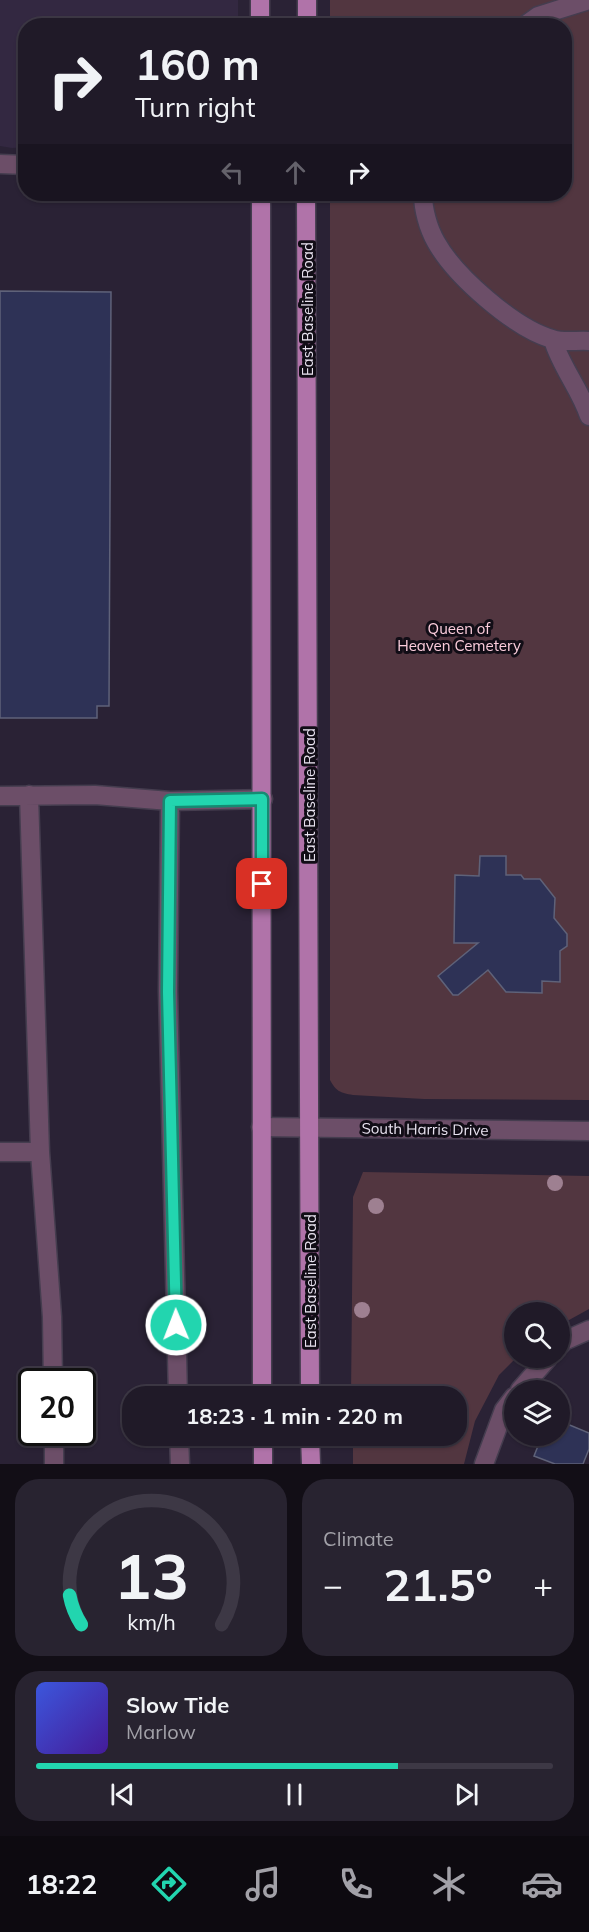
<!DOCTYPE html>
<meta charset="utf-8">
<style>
body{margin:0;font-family:Mulish,sans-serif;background:#282330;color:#f1f3f6;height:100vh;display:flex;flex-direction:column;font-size:22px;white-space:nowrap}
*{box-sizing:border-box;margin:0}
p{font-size:20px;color:#a2a1a8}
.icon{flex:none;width:33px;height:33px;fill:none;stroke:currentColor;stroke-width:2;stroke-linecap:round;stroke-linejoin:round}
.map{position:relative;height:1464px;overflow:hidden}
.panel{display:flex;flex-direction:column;gap:15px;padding:15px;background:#120e16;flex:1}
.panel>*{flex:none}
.top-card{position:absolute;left:18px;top:18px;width:554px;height:183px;border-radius:24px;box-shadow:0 2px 4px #0004,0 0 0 2px #3d3845;background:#201a28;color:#f1f3f6;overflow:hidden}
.buttons{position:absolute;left:504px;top:1302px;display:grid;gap:12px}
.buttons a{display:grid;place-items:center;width:66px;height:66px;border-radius:50%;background:#201a28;box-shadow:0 2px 4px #0004,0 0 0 2px #3d3845;font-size:30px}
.speed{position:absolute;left:18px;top:1368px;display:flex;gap:12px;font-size:30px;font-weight:700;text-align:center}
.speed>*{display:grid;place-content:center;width:78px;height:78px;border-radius:50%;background:#201a28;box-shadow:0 2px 4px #0004,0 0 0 2px #3d3845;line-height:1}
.speed .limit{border:3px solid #111;border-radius:9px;background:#fff;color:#111}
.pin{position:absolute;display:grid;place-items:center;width:51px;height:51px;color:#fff;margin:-26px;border-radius:12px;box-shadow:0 3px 9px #0006}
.me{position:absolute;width:66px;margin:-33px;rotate:359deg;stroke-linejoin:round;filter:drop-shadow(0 0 4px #0008)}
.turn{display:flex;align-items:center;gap:21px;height:126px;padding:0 18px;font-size:27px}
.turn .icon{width:78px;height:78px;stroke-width:2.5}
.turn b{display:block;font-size:42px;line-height:51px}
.lanes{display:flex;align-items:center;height:57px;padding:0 18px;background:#0003;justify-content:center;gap:30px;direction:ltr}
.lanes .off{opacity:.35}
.big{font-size:45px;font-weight:700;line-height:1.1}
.panel .tile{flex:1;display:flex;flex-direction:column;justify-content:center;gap:9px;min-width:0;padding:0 21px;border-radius:24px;background:#282330}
.panel .dial{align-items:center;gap:0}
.dial svg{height:156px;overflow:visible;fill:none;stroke:#3d3845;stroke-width:7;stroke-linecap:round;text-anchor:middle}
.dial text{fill:#f1f3f6;stroke:none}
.song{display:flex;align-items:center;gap:18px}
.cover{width:72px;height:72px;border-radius:9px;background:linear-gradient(135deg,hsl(230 70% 55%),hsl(260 70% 35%))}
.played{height:6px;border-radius:3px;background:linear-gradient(90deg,#22d5af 70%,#3d3845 70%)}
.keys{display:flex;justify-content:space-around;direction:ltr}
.heat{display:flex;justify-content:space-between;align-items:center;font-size:33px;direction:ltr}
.panel .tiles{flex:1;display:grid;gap:15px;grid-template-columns:1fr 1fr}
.tile:last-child{grid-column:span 2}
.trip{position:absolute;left:122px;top:1386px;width:345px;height:60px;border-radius:24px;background:#201a28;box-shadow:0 2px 4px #0004,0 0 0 2px #3d3845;font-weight:700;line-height:60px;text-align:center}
.dock{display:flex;height:96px;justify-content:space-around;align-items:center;background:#0d0a10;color:#a2a1a8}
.dock .icon{width:42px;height:42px}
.dock .current{color:#22d5af}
.dock b{font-size:27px;color:#f1f3f6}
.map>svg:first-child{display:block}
.built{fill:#332841}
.green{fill:#523640}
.building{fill:#2e3256;stroke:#5f6279;stroke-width:1.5}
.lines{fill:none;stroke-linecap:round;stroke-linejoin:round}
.minor-casing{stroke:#453d4f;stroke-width:21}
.major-casing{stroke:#453d4f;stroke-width:21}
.minor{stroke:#6c4e68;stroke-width:18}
.major{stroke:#b073a9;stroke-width:18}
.tree{fill:#9e8091}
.route-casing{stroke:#168a72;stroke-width:15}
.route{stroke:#22d5af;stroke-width:10}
.labels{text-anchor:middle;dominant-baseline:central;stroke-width:6;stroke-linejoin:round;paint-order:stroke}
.street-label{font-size:15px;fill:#e8e2ef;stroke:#110d16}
.park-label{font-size:15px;fill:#fccddc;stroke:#110d16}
</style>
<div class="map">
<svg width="589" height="1464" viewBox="0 0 589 1464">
<rect width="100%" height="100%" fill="#2a2235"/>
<!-- built -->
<path class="built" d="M0 0H238V25L26 26 25 147 12 148 0 146Z"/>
<!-- green -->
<path class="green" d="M330 0H589V1100L424 1099 353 1095C340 1093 336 1091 330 1080V194H564V26L330 25Z
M363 1172 589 1176V1309L560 1325V1312H514V1358H516L499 1375 475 1421 464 1464H353V1436H456V1396H351L353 1197Z"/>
<!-- building -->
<path class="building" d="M0 291 111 292 109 706H97V718H0Z
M480 856H506V875H521L524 879H540L555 898 554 918 567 934V946L560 951V982L542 981V993L506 992 488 970 458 995H453L438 976 478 943H454L455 875 479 876Z
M560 1421 589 1433V1449L583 1464H555L534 1456 542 1436H560Z"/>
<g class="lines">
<defs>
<path id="minor" d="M524 26 538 16 589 0
M0 164 26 165
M423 194C423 209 428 228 436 242 455 276 514 328 552 339 563 343 578 340 589 341
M553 340C561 367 580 389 589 416
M29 795 40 1152
M0 796 95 795 170 801
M261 1127 589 1131
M0 1152H40L52 1317 53 1382
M560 1345 564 1341 589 1330
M520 1390 548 1358
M178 1396 168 991 170 801 263 799
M54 1432V1464
M179 1436 180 1464
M484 1464 504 1410 514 1397"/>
<path id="major" d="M260 0V26
M307 26V0
M261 194 262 1396
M306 194 310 1396
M263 1436V1464
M310 1436 311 1464"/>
</defs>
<!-- minor casing -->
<use href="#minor" class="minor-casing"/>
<!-- major casing -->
<use href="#major" class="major-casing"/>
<!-- minor -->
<use href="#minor" class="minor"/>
<!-- major -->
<use href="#major" class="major"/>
</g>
<!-- trees -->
<g class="tree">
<circle cx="555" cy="1183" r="8"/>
<circle cx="376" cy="1206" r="8"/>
<circle cx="362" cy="1310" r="8"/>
</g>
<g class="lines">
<defs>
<path id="route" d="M176 1325 168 992 170 801 262 799V884"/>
</defs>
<!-- route casing -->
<use href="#route" class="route-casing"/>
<!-- route -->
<use href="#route" class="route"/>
</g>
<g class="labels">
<!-- street labels -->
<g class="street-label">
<text transform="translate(307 309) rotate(-90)">East Baseline Road</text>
<text transform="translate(309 795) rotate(-90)">East Baseline Road</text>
<text transform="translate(425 1129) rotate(1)">South Harris Drive</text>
<text transform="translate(310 1281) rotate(-90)">East Baseline Road</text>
</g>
<!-- park labels -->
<g class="park-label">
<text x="459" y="628">Queen of<tspan x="459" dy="17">Heaven Cemetery</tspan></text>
</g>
</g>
</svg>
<div class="buttons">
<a><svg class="icon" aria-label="search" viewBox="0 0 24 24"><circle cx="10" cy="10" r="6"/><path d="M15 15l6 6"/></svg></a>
<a><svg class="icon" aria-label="layers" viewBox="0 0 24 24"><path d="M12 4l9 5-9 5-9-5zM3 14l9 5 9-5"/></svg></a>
</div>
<div class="speed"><div class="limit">20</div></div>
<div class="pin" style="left:262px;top:884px;background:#d93025"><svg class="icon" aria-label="arrive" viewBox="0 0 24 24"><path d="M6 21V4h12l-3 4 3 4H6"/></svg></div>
<svg class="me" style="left:176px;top:1325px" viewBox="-20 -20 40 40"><circle r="17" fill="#22d5af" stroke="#fff" stroke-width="3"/><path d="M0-11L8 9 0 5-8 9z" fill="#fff"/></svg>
<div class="trip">18:23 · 1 min · 220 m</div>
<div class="top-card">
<div class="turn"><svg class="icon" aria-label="right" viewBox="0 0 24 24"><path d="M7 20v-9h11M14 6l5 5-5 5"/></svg><div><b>160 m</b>Turn right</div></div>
<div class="lanes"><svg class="icon off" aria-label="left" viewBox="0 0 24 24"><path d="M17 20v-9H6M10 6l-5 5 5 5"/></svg><svg class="icon off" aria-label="ahead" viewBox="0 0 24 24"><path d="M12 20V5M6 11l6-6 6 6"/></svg><svg class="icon" aria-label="right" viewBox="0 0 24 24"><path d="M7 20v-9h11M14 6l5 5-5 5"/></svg></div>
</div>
</div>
<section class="panel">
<div class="tiles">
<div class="tile dial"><svg viewBox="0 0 100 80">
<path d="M14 69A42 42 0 1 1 86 69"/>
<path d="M14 69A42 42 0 0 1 8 54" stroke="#22d5af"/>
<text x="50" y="56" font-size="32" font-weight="700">13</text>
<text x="50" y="72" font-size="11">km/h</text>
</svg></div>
<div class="tile"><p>Climate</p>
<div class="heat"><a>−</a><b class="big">21.5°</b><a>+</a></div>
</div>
<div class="tile">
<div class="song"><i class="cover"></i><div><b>Slow Tide</b><p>Marlow</p></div></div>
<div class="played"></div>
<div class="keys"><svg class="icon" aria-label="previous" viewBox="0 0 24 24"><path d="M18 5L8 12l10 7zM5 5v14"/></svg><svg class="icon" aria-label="pause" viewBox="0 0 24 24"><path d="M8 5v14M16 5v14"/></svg><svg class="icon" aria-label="next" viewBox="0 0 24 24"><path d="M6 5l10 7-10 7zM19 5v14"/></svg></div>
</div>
</div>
</section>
<nav class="dock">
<b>18:22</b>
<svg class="icon current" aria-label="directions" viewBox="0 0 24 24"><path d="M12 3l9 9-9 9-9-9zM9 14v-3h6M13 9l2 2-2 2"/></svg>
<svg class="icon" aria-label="music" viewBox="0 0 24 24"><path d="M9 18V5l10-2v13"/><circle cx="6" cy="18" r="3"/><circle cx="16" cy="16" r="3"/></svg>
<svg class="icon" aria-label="phone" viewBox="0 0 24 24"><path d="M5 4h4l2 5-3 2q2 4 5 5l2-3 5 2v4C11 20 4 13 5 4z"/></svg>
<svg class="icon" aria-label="climate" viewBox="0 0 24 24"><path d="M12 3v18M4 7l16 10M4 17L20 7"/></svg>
<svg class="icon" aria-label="car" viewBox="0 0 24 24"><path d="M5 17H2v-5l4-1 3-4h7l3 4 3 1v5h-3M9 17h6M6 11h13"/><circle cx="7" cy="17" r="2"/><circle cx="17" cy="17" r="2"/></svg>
</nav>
